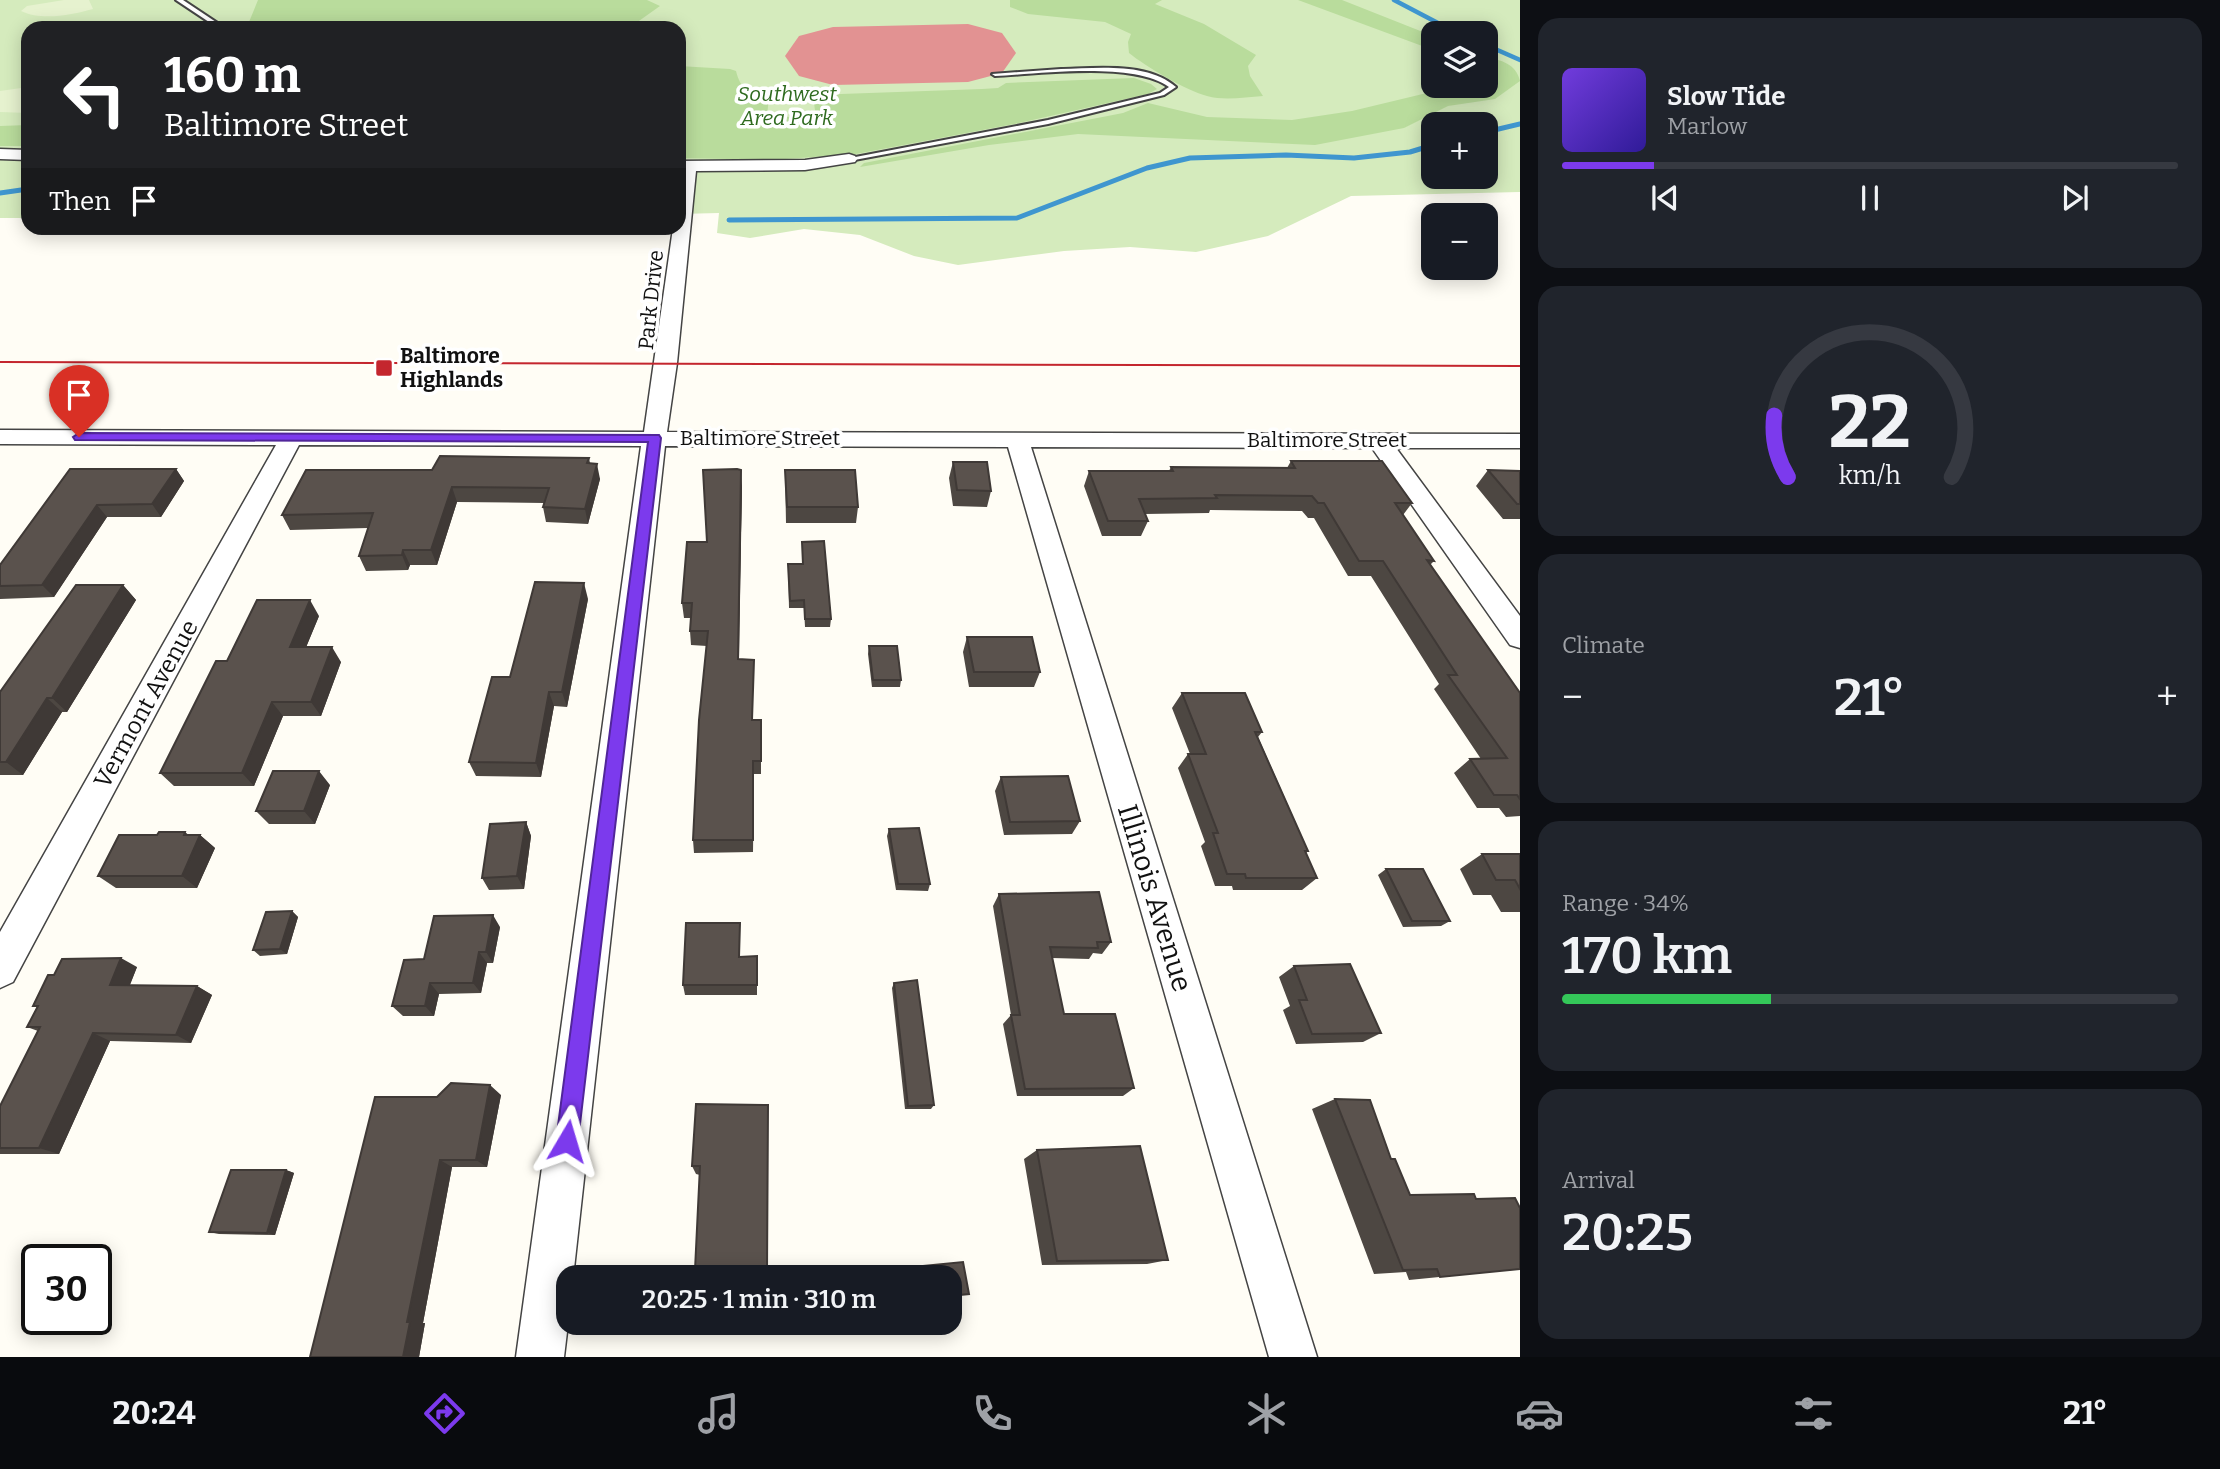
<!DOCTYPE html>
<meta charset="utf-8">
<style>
body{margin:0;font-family:Bitter,serif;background:#20242c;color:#f1f3f6;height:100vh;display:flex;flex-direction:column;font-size:26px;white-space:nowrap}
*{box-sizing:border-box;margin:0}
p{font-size:23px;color:#9ea1a6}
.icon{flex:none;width:38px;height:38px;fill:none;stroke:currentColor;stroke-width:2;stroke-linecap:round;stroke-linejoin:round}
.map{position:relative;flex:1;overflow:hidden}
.side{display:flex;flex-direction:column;gap:18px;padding:18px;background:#0d0f14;width:700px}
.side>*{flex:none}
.hud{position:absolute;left:21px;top:21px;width:665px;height:214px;border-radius:21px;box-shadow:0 4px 18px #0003;background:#202124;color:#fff;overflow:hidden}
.fabs{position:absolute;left:1421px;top:21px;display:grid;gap:14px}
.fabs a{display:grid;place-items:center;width:77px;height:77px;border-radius:14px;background:#171b24;box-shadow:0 4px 18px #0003;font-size:35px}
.speed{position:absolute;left:21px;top:1244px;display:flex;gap:14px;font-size:35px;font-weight:700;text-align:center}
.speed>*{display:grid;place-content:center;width:91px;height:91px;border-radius:50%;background:#171b24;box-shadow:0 4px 18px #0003;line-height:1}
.speed .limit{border:4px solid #111;border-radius:10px;background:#fff;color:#111}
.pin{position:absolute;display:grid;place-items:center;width:60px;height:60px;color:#fff;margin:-72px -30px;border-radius:50% 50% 50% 0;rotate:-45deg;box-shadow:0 0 7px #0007}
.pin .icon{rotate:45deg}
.me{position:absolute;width:77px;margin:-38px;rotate:7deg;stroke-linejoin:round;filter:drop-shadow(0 0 5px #0008)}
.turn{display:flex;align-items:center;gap:24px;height:147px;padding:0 28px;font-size:32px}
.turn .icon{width:91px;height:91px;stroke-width:2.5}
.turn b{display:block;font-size:49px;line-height:60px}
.then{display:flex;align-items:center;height:66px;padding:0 28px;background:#0003;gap:14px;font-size:26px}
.big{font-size:52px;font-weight:600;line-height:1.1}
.side .card{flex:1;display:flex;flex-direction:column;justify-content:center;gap:10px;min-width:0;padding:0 24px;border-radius:21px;background:#20242c}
.side .dial{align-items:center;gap:0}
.dial svg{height:182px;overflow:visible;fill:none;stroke:#363941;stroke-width:7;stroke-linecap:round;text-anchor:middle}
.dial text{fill:#f1f3f6;stroke:none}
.song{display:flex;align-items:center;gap:21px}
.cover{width:84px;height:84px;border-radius:10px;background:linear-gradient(135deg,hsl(260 70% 55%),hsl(250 70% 35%))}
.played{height:7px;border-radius:4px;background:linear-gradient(90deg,#7c3aed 15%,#363941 15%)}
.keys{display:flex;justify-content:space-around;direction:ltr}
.heat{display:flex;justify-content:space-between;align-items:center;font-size:38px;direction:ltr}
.charge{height:10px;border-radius:5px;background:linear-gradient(90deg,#34c759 34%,#363941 0)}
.trip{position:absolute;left:556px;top:1265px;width:406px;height:70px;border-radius:21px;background:#171b24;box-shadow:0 4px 18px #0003;font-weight:600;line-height:70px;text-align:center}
.dock{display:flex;height:112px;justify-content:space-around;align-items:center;background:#090b0e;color:#9ea1a6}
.dock .icon{width:49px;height:49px}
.dock .active{color:#7c3aed}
.dock b{font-size:32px;color:#f1f3f6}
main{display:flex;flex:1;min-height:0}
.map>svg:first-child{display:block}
.green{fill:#d5ebbd;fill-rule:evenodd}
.forest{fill:#b9dc9c}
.pitch{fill:#e6f2cf}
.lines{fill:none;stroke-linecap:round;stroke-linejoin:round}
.stream-far1{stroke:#3f96cf;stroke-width:4.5}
.stream{stroke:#3f96cf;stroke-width:5}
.runway{fill:#e29292;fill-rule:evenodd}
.service-casing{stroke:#444;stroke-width:4}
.minor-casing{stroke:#444;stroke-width:3}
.service{fill:#fff;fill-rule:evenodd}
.minor{fill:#fff;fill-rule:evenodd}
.tram{stroke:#c4262e;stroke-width:2}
.wall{fill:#4d4742}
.shaded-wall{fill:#3f3936}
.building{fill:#5a524d;stroke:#3f3936;stroke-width:2}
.route{fill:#7c3aed;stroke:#51269a;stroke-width:2}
.poi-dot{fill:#c4262e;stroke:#fff;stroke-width:2.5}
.labels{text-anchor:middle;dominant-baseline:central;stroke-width:7;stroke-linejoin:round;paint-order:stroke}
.far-park-label{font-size:21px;font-style:italic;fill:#2f6b1f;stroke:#fff}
.far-street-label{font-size:21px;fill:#111;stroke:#fff}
.far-poi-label{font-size:21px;font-weight:bold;fill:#111;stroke:#fff;text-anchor:start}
.street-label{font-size:24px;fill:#111;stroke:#fff}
.near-street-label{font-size:28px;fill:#111;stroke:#fff}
</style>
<main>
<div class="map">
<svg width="1520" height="1357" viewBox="0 0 1520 1357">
<rect width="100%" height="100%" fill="#fffdf5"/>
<!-- green -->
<path class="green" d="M0 0H1520V192L1351 196 1268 236 1196 252 1130 247 1064 251 958 265 914 256 860 235 804 229 750 238 717 233 719 213 679 214V28H28V218H0ZM1433 33H1486V86H1433ZM1433 124H1486V177H1433Z"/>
<!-- forest -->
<path class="forest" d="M258 0H647L660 6 629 28H250L249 22Z
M1010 0H1162L1155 4 1204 24 1256 55 1248 66 1250 76 1263 96C1245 97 1225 101 1207 96 1187 91 1145 66 1129 53L1128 42 1131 34 1105 22 1028 14 1010 7Z
M1298 0H1342L1433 36V50Z
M1486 56C1501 61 1516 63 1520 81L1495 99 1448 106 1404 128 1315 145 1078 134 989 145 860 167 864 163 1123 113 1148 103 1207 117 1292 120 1352 111 1456 86H1486Z
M679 66 730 69 736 71C741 91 750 94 769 97L767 116 816 118 813 95 982 89 998 88 1006 83 1134 78 1151 84 1157 89 1148 94 1019 123 856 154 771 160 679 158Z
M28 125V146H0V126Z"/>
<!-- pitch -->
<path class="pitch" d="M64 0H89L93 9C71 15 42 21 21 11L27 6Z
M28 87V113L0 112V91Z"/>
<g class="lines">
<!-- stream-far1 -->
<path class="stream-far1" d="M1394 0 1457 33
M1486 45 1520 60"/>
<!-- stream -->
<path class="stream" d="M1486 132 1520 124
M0 193 28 189
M729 220 1017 218 1147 168 1190 158 1286 155 1354 158 1410 152 1433 145"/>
<!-- runway -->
<path class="runway" d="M968 24 1002 33 1016 53 1002 73 968 82 833 85 799 76 785 56 799 36 833 27Z"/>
<defs>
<path id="service" d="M176 0H183L225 28H218Z
M1061 69C1097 68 1148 62 1176 87L1164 95 1048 124 849 161 845 159 1048 120 1160 93 1169 87C1134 61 1038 74 995 76L992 74Z"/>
<path id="minor" d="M0 149 28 150V160L0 159Z
M849 154 855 156 857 159 855 162 805 170 696 171 677 363 667 432 1520 434V448H1396L1520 616V648L1510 645 1372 448 1031 447 1317 1357H1269L1008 447 665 446 573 1278H569V1315L564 1357H516L641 446 299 445 13 982 0 988V932L276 445 0 444V430L644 432 673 228H679V161L805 160Z"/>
</defs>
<!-- service casing -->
<use href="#service" class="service-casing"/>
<!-- minor casing -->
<use href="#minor" class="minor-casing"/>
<!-- service -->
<use href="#service" class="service"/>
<!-- minor -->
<use href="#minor" class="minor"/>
<!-- tram -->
<path class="tram" d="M0 362 1520 366"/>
</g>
<!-- wall -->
<path class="wall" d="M589 458 590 463 600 479 588 524 546 522 543 507 544 503 457 502 437 565H410L408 570 366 571 359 556 368 528 290 530 282 515 432 470Z
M1291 461 1412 503 1403 515 1434 561 1430 565 1520 693V816L1506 817 1499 808H1477L1454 773 1470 759H1481L1434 689 1439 684 1371 576H1348L1314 518H1308L1302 511 1210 510 1209 513 1145 514 1148 521 1141 536H1102L1084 486 1089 471H1169L1171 467 1287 468Z
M953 462 991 491 987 507 953 506 949 478Z
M70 469H176L184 481 161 517H107L54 597 0 599V565Z
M785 470 858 507 856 523H786Z
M1488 470 1520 471V519H1503L1476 486Z
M742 486 739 659 754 660 752 720H761V774H754L753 852 694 853 693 840 707 646 691 645 690 631 691 618H684L682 603 707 542Z
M802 542 831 619 830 627H805L804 608H789L788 564H802Z
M123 585 136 600 67 712H62L23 775H0V692Z
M588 599 567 707 554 706 541 777 476 776 469 762 510 677Z
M319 616 306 647 341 662 321 716H283L254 786H174L160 773 227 661Z
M967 637 1040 672 1034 687H969L963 652Z
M869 646 901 680 900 687H872L868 654Z
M1182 693 1262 732 1258 737 1308 851 1306 853 1317 878 1302 890H1233L1232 886H1215L1201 846 1205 842 1178 768 1188 754H1190L1172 708Z
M1001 777 1080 821 1072 834 1004 835 995 791Z
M330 785 315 824H269L256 811Z
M526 822 531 836 524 889 489 890 482 878Z
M889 829 930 884 928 891 896 890 887 836Z
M189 835H200L215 848 197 888H116L98 876Z
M1482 854H1520V912H1501L1491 895H1473L1460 869Z
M1386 869 1450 921 1441 926 1403 927 1378 875Z
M999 894 1111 942 1102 954 1093 953 1089 959 1052 958 1064 1014 1134 1088 1123 1096H1017L1003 1024 1011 1015 993 906Z
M292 911 298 917 287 954 260 956 253 950Z
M740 923V957L757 956V995H685L683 985Z
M500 927 493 963H487L481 993 439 994 434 1016H403L392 1006 424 959Z
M1294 966 1381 1033 1363 1042 1296 1044 1283 1010 1290 1006 1279 977Z
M137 967 130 985 197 986 212 995 191 1043 110 1041 59 1154H0V1106L38 1031 27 1027 37 1007 33 1006 54 975Z
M894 983 934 1105 931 1109H905L892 988Z
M501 1095 487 1167H452L423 1323H425L419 1357H310L437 1097Z
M1335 1099 1391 1159 1410 1195 1476 1199 1520 1269 1409 1280 1406 1272 1374 1274 1312 1109Z
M768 1105 767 1274H698L695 1270 700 1175 696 1174 692 1166Z
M1037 1150 1168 1260 1147 1264 1042 1265 1024 1159Z
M286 1170 294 1173 275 1235 219 1234 209 1232Z
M924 1266 950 1278H923L921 1268Z"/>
<!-- shaded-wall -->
<path class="shaded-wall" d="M597 464 600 479 588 524 585 509Z
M176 469 184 481 161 517 152 504Z
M741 470 742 486 738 674V659Z
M452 487 457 502 437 565 431 550Z
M97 505 107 517 54 597 42 585Z
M403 550 410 565 408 570 402 555Z
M584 583 588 599 567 707 562 692Z
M123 585 136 600 67 712 52 698Z
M310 600 319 616 300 662 290 647Z
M332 647 341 662 321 716 311 702Z
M549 692 554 706 541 777 536 763Z
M47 698 62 712 23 775 6 762Z
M272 702 283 716 254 786 242 773Z
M319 771 330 785 315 824 304 811Z
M526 822 531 836 524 889 517 876Z
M185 832 197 842 200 835 215 848 197 888 182 876Z
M292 911 298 917 287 954 280 949Z
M493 915 500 927 493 963 486 952Z
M479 952 487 963 481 993 473 983Z
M121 958 137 967 126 994 110 985Z
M430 983 439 994 434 1016 425 1006Z
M197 986 212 995 191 1043 176 1035Z
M93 1033 110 1041 59 1154 39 1148Z
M490 1085 501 1095 487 1167 476 1160Z
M440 1160 452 1167 423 1323H425L419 1357H403L407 1322Z
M286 1170 294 1173 275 1235 267 1233Z"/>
<!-- building -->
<path class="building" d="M440 456 589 458 587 463 597 464 585 509 543 507 549 488 452 487 431 550H403L402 555 359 556 373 513 282 515 306 470H432Z
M1291 461H1382L1412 503H1395L1434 561 1427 560 1520 693V799L1517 795H1494L1470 759 1507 758 1448 675H1457L1383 561H1359L1324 503H1318L1312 496 1215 495 1217 498 1139 499 1148 521H1108L1089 471H1173L1171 467 1295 468Z
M953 462H987L991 491 957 490Z
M70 469H176L152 504 97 505 42 585 0 586V565Z
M737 469 741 470 738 659 754 660 752 720H761V761H753V840H693L699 720 708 631H690L692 603H682L687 542H707L703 470Z
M785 470H855L858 507H787Z
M1488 470 1520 471V504H1517Z
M824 541 831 619H805L804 600 790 601 788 564H803L802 542Z
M535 582 584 583 562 692H549L536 763 469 762 492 677H510Z
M76 585H123L52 698H47L6 762H0V692Z
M257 600H310L290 647H332L311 702H272L242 773H160L216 661H227Z
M967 637H1032L1040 672H974Z
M869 646H897L901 680H873Z
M1182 693H1245L1262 732H1255L1308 851H1305L1317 878H1246L1245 874H1227L1213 833H1218L1188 754H1206Z
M273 771H319L304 811H256Z
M1068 776 1080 821 1010 822 1001 777Z
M526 822 517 876 482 878 490 824Z
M919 828 930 884H898L889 829Z
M159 832H185L184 835H200L182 876H98L119 835H157Z
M1482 854H1520V889L1515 880H1496Z
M1386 869H1423L1450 921H1412Z
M1099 892 1111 942H1097L1098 948 1050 947 1064 1014H1115L1134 1088 1025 1089 1011 1015H1020L999 894Z
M292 911 280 949 253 950 266 912Z
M493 915 486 952H479L473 983H430L425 1006H392L404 960 424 959 434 916Z
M686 923H740L739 957 757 956V985H683Z
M121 958 110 985 197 986 176 1035 93 1033 39 1148H0V1106L40 1027H27L38 1006H33L48 975H54L62 959Z
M1350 964 1381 1033 1312 1034 1299 1000H1307L1294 966Z
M917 980 934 1105 908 1106 894 983Z
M451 1083 490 1085 476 1160H440L407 1322H410L403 1357H310L375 1097H437Z
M1335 1099 1370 1100 1391 1159H1395L1410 1195 1474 1194 1476 1199 1515 1198 1520 1208V1269L1440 1277 1437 1269 1403 1270Z
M696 1104 768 1105 767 1271 695 1270 700 1166H692Z
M1140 1146 1168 1260 1057 1261 1037 1150Z
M231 1170H286L267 1233 209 1232Z
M963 1262 969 1294 950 1296V1278H926L924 1266Z"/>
<!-- route -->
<path class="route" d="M79 433 659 435 661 438 578 1141 575 1149 567 1152 559 1149 556 1141 648 442 75 440 73 437Z"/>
<!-- markers -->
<rect class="poi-dot" x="375" y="359" width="18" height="18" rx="3.5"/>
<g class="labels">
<!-- far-park labels -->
<g class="far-park-label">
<text x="787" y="94">Southwest<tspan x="787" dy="24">Area Park</tspan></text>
</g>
<!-- far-street labels -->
<g class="far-street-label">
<text transform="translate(651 300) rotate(-84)">Park Drive</text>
<text x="760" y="438">Baltimore Street</text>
<text x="1327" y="440">Baltimore Street</text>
</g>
<!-- far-poi labels -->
<g class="far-poi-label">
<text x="400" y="356">Baltimore<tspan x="400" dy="24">Highlands</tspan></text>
</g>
<!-- street labels -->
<g class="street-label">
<text transform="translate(146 704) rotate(-61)">Vermont Avenue</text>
</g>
<!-- near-street labels -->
<g class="near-street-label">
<text transform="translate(1155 898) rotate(73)">Illinois Avenue</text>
</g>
</g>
</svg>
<div class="fabs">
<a><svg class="icon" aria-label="layers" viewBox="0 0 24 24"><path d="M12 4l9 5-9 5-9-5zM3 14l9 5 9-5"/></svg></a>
<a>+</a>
<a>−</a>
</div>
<div class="speed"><div class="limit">30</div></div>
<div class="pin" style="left:79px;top:437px;background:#d93025"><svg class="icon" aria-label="arrive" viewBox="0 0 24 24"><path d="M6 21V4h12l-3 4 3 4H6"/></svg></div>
<svg class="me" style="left:567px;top:1141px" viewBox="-20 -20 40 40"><path d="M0-17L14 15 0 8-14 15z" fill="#7c3aed" stroke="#fff" stroke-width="4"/></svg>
<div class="trip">20:25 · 1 min · 310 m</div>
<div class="hud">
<div class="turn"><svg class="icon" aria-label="left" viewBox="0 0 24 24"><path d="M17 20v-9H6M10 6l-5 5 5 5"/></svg><div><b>160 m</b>Baltimore Street</div></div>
<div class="then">Then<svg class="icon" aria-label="arrive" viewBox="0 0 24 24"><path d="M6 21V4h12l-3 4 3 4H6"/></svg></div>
</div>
</div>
<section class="side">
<div class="card">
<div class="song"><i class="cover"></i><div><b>Slow Tide</b><p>Marlow</p></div></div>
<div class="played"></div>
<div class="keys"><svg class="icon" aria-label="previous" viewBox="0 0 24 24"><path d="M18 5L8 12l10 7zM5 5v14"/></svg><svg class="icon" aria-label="pause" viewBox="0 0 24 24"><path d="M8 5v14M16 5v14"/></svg><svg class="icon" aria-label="next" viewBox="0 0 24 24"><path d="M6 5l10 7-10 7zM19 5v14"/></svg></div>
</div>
<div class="card dial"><svg viewBox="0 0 100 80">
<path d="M14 69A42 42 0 1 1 86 69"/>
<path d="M14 69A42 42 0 0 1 8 42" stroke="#7c3aed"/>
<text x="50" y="56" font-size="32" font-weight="700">22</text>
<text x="50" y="72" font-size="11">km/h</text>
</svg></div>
<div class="card"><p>Climate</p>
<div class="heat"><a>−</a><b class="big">21°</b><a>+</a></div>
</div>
<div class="card"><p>Range · 34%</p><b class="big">170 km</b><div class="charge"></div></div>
<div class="card"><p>Arrival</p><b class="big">20:25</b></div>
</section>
</main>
<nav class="dock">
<b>20:24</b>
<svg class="icon active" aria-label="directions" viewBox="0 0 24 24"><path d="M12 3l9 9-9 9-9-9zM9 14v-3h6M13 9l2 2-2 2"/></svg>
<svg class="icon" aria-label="music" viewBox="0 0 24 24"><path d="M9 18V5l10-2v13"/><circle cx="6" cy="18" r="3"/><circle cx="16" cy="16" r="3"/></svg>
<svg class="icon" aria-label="phone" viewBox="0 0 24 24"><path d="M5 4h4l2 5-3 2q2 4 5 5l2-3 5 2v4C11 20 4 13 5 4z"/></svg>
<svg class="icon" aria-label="climate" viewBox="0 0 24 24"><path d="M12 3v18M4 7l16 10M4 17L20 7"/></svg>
<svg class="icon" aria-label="car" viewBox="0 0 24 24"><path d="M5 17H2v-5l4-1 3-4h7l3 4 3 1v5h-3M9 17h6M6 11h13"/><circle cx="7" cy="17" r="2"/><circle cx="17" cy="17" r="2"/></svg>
<svg class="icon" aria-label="filters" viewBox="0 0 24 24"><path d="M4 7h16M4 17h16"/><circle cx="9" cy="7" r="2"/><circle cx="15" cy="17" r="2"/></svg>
<b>21°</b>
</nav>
